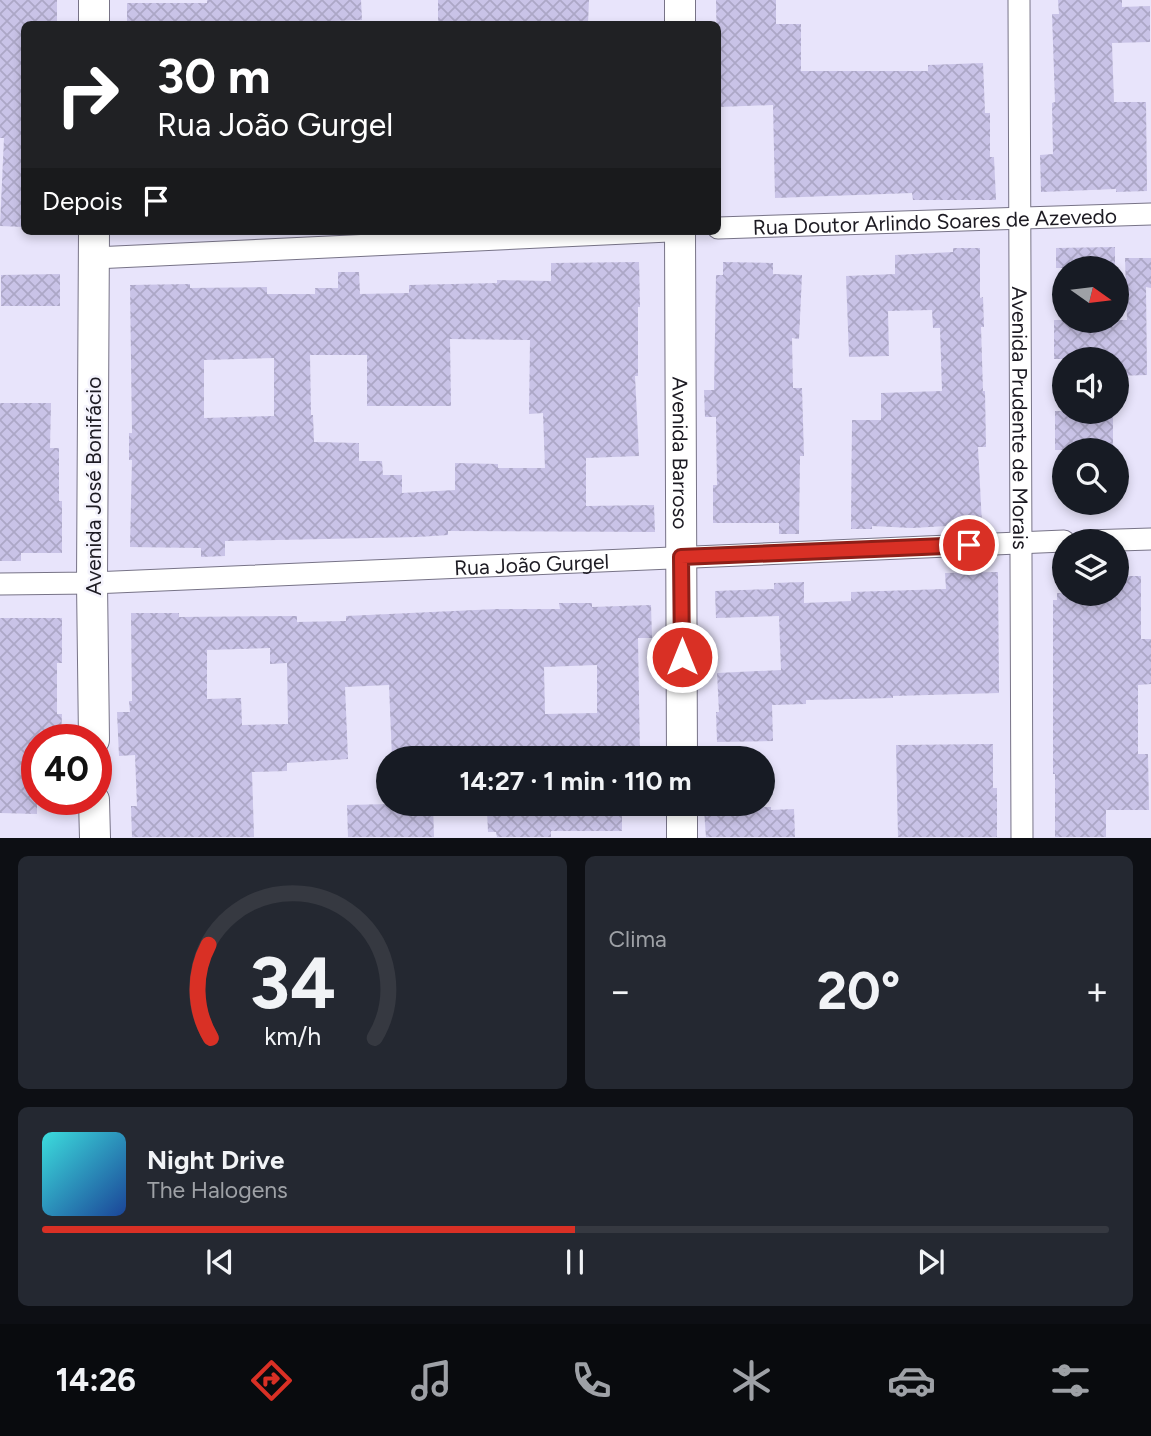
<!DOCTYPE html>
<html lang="pt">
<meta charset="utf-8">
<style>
body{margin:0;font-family:Figtree,sans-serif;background:#242831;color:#f1f3f6;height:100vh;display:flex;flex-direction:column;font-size:26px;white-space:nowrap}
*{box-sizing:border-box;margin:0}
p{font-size:23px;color:#9ea1a6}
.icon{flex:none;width:38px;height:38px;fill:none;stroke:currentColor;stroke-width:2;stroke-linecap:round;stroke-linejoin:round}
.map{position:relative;height:838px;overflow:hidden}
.sheet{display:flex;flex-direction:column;gap:18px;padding:18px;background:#0d0f14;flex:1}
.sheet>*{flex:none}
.top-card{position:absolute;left:21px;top:21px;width:700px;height:214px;border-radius:10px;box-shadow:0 4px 10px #0003;background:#202124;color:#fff;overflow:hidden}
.needle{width:46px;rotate:104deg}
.buttons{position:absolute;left:1052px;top:256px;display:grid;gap:14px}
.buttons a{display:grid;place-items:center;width:77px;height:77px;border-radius:50%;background:#171b24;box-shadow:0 4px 10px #0003;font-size:35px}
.speed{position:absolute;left:21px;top:724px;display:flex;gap:14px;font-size:35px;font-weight:700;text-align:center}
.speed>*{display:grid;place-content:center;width:91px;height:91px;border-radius:50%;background:#171b24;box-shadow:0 4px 10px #0003;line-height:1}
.speed .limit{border:10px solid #d22;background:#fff;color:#111}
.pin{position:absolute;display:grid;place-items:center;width:60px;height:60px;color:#fff;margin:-30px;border:4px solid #fff;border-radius:50%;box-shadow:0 2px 7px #0007}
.me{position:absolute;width:77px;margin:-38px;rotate:0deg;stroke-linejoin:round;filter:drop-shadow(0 0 5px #0008)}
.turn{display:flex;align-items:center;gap:24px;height:147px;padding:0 21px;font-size:32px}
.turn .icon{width:91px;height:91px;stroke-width:2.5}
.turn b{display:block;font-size:49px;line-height:60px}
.then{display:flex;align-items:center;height:66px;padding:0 21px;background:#0003;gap:14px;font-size:26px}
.big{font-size:52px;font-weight:700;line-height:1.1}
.sheet .card{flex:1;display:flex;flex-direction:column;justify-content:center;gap:10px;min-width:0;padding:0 24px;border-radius:10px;background:#242831}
.sheet .dial{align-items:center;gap:0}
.dial svg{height:182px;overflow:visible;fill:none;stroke:#363941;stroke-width:7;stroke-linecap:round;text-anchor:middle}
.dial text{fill:#f1f3f6;stroke:none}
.song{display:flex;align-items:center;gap:21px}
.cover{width:84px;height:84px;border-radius:10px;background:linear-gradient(135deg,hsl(180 70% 55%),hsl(220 70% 35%))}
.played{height:7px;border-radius:4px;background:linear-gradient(90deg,#d93025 50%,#363941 50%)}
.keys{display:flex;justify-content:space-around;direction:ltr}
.heat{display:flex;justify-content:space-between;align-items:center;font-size:38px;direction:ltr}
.sheet .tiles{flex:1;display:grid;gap:18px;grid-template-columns:1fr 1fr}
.card:last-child{grid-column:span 2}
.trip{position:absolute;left:376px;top:746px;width:399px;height:70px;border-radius:35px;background:#171b24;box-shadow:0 4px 10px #0003;font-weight:700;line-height:70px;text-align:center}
.tab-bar{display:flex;height:112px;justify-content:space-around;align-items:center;background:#090b0e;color:#9ea1a6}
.tab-bar .icon{width:49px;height:49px}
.tab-bar .current{color:#d93025}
.tab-bar b{font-size:32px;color:#f1f3f6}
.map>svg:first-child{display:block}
.building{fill:url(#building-cross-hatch);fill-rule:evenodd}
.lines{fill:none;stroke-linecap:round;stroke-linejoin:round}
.street-casing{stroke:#777387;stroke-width:23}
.secondary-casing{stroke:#777387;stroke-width:32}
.street{stroke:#fff;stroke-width:21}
.secondary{stroke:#fff;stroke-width:30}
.route-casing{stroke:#8d1f18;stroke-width:18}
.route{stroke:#d93025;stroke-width:12}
.labels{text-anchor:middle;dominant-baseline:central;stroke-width:5;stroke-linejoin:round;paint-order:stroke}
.street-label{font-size:21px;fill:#1d1b23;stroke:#f4f3fc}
</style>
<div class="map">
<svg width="1151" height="838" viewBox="0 0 1151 838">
<defs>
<pattern id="building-cross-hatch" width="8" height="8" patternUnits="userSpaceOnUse" patternTransform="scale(1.75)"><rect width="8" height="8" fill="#c9c3e7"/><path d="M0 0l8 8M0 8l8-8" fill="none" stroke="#aca7c6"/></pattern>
</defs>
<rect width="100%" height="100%" fill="#e8e4fb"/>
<!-- building -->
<path class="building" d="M0 0H57V24H24V227L0 226 4 138H0Z
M207 0H361L362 20 249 24H127V3H207Z
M438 0H589L588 24H438Z
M716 0H776V24H801V71H928V65L983 63 985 113H990V157H994L996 200H913L912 193 775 198 773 105 718 107Z
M1058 0H1122V7L1150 6V42L1112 43 1114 102H1146L1147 191 1116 192V189L1041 192 1040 155 1053 154 1052 103 1055 102 1052 14H1059Z
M1115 247V268H1056V248Z
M953 248H980V298L983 297 984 327H981L983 391H985L986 447H978L982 524 912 528 872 526V529H851L852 420H881V393L942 391 940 328H933L932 310 888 311 889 356 849 357 846 276 895 274V255L953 252Z
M1125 258H1151V288L1146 287 1147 375 1116 376V359H1054V320H1127Z
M639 262 640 307H638V376H635L639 456 586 458V506L654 505 655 532 448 531V535L418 537 225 541V556L201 557V548L130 547 132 460H129V433H132L130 285 190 284V288L267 287V294H315V288H338V272H359L360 294 409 293V285L497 283V280L551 281V263ZM450 339 530 340 529 414 543 413 545 468H498V464L455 463V490L402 493V475H383L382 461H359V443L314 442 313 415H311L310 355H367V406H451ZM274 358V416L204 418V360Z
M723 262 773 263V274L802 275 799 339 792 338 793 388H802L804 456H800L799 534H779V523H713V485H717L716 417H705L704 390H714L716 275H723Z
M60 274V306H1V275Z
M0 403H51L50 448H59V501H62V553H21V561H0Z
M1055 411H1113V450H1055Z
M998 572 999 693 893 696V698L806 700V704L772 705 773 741 717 742 716 712H719L717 673 781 670 779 616 716 618 715 591 774 589V583L804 582V603L851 601V592L946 589 945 573Z
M1116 576H1141V639H1151V684L1138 685V754H1148L1149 810H1106V837H1055V774H1053V600H1057V593H1116Z
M559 603H592V607L651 605 652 638H638L640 758H532V749H473V758H392L389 685 345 687 348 759 287 763V771L252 772 254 837H132L131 806H137L135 755 119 756 117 712H130L129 701H132L131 613H179V617L297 616V622L346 621V616L497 609H560ZM270 648V664L287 663 288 724 242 725 241 698 207 699V650ZM597 665V713L545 714 544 667Z
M0 618H62V663H57V714H62L61 738 37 737V814L0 813Z
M993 744V788H997V837H898L896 745Z
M433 803 434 837H348L347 805Z
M545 803H622V831H551V837H497L496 832H488L487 811 545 809Z
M767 807H771V810L794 809 795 837H706L704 810Z"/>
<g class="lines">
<defs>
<g id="street">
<path id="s1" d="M1019 0 1022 838"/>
<path id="s2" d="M718 228 1151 214"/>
<path d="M94 258 669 231"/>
<path d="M1086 541 1151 539"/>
<path id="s3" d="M0 584 92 583 1064 541"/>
</g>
<g id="secondary">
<path d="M680 0V24"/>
<path d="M94 24V0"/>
<path d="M94 231 92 583 94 740"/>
<path id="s4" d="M680 231 682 758"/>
<path d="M94 800 95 838"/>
<path d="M682 803V838"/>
</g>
</defs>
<!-- street casing -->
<use href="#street" class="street-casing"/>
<!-- secondary casing -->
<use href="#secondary" class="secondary-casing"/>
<!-- street -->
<use href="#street" class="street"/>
<!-- secondary -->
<use href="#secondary" class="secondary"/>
</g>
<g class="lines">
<defs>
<path id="route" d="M682 657 681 557 969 545"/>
</defs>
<!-- route casing -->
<use href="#route" class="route-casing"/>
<!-- route -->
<use href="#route" class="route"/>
</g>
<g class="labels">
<!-- street labels -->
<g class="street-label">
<text stroke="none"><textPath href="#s2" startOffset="217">Rua Doutor Arlindo Soares de Azevedo</textPath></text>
<text stroke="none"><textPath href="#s1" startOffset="418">Avenida Prudente de Morais</textPath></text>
<text stroke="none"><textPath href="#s4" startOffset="222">Avenida Barroso</textPath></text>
<text transform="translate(93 486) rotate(-90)">Avenida José Bonifácio</text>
<text stroke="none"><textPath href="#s3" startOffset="532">Rua João Gurgel</textPath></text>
</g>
</g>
</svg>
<div class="buttons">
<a><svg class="needle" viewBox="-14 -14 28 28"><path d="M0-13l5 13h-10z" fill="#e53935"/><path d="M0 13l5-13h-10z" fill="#9ea1a6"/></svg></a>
<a><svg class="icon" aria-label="sound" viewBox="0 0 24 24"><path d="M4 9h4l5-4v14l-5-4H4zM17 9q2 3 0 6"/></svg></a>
<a><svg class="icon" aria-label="search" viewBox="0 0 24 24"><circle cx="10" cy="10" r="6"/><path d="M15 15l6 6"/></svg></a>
<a><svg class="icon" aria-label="layers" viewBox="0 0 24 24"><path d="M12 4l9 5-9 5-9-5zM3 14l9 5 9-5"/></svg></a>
</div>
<div class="speed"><div class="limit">40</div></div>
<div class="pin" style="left:969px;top:545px;background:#d93025"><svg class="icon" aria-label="arrive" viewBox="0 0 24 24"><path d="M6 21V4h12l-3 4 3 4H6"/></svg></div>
<svg class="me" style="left:682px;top:657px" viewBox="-20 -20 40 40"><circle r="17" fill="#d93025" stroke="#fff" stroke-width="3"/><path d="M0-11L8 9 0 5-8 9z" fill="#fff"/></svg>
<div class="trip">14:27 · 1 min · 110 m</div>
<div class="top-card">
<div class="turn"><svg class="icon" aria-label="right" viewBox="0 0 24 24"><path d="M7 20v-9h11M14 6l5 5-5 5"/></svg><div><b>30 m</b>Rua João Gurgel</div></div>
<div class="then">Depois<svg class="icon" aria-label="arrive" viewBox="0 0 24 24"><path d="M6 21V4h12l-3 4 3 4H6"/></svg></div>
</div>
</div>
<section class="sheet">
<div class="tiles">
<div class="card dial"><svg viewBox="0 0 100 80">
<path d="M14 69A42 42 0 1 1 86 69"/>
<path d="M14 69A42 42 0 0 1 13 28" stroke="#d93025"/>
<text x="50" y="56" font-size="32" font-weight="700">34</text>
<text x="50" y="72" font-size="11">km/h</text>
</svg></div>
<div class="card"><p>Clima</p>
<div class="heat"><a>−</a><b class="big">20°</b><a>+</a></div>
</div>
<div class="card">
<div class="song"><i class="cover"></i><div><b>Night Drive</b><p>The Halogens</p></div></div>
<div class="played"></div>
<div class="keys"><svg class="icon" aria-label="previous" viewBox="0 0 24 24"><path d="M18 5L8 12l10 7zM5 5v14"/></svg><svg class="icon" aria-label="pause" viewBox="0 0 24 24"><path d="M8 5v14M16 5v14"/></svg><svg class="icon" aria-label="next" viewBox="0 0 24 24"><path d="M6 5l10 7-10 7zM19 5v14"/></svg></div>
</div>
</div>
</section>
<nav class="tab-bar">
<b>14:26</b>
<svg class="icon current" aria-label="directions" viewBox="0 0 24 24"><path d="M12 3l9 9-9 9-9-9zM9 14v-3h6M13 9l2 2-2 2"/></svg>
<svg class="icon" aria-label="music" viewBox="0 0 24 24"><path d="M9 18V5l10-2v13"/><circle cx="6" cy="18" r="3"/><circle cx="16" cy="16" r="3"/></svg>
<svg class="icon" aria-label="phone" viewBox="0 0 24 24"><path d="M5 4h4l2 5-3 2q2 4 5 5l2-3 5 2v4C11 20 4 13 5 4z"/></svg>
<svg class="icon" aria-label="climate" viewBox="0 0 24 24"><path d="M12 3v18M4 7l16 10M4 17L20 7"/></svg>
<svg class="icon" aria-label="car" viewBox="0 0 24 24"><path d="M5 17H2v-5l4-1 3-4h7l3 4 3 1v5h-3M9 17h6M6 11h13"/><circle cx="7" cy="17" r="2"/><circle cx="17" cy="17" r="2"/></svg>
<svg class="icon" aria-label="filters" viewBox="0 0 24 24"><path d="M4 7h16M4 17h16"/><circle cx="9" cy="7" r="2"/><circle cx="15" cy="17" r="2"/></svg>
</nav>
